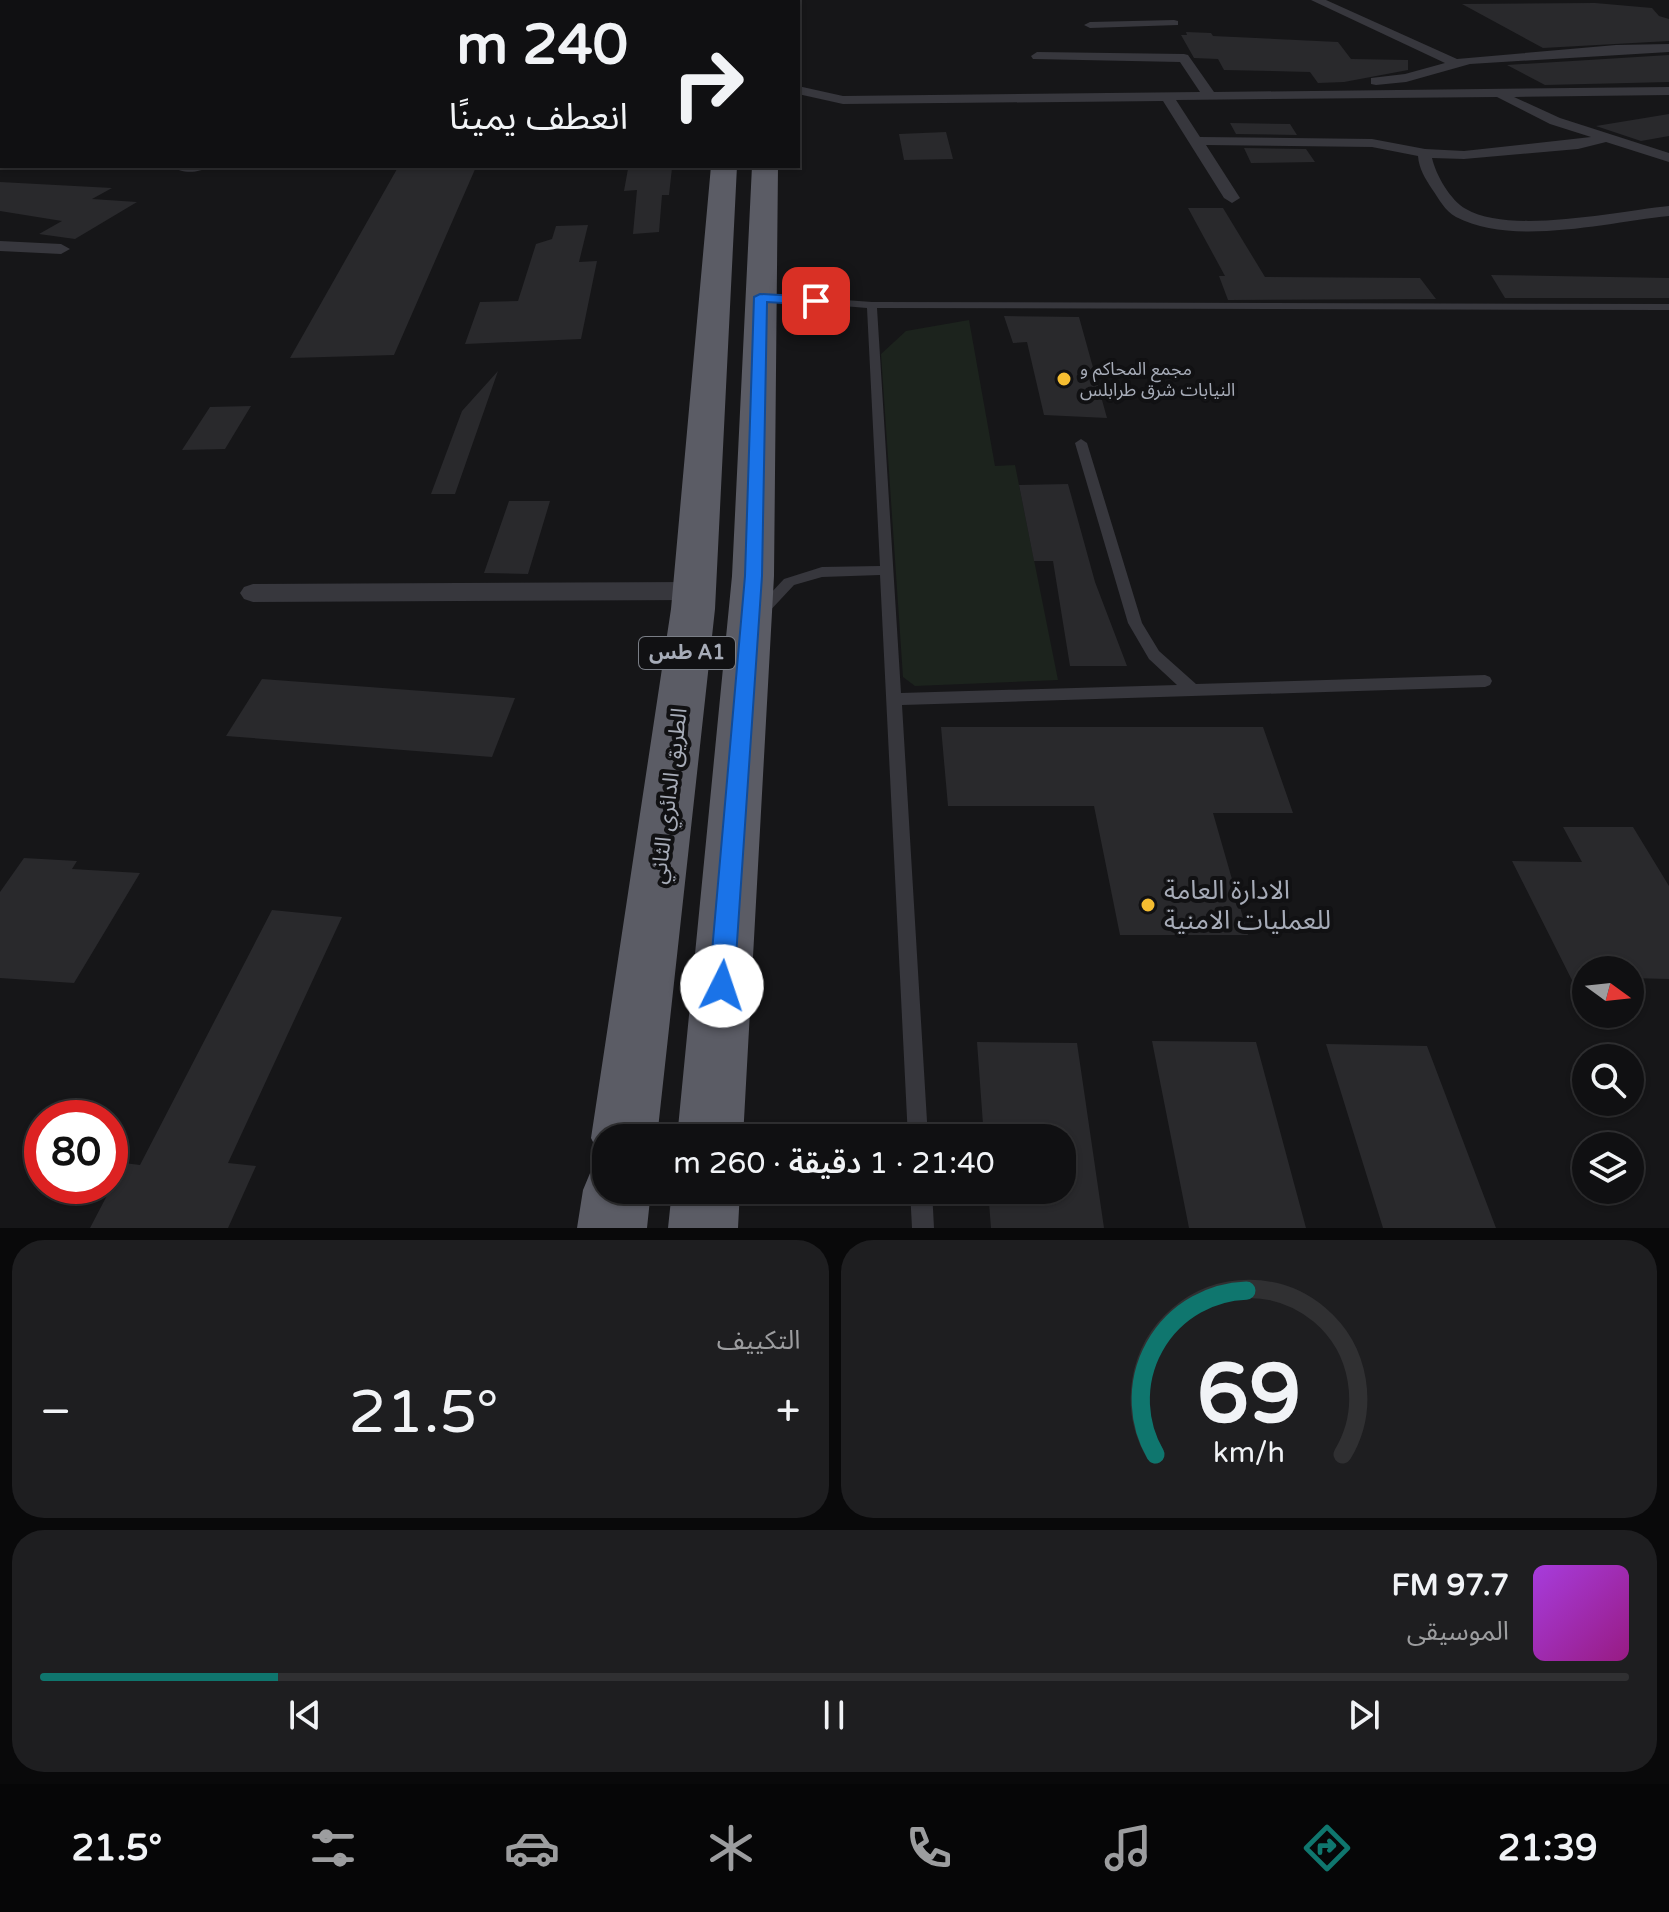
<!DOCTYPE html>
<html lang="ar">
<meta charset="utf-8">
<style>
body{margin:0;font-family:"Varela Round","Noto Sans Arabic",sans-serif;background:#1e1e20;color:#f1f3f6;direction:rtl;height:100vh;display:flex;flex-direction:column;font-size:30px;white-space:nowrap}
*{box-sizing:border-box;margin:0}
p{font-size:26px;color:#9c9d9f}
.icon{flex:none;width:44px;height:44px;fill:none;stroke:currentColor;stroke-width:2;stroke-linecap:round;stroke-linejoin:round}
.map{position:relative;height:1228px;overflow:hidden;direction:ltr}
.sheet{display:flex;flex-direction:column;gap:12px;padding:12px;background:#09090a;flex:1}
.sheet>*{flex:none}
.guide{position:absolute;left:0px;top:0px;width:800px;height:168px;box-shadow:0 2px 6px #0004,0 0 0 2px #303032;direction:rtl;background:#101012;color:#f1f3f6;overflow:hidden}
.needle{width:52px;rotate:105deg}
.tools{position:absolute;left:1572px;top:956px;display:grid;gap:16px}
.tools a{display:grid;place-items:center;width:72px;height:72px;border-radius:50%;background:#101012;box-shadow:0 2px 6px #0004,0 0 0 2px #303032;font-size:40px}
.speed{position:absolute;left:24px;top:1100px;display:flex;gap:16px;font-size:40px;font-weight:700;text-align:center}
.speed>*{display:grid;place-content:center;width:104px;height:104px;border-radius:50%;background:#101012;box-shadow:0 2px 6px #0004,0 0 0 2px #303032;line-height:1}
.speed .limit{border:12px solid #d22;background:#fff;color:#111}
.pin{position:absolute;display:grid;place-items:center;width:68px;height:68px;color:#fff;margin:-34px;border-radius:16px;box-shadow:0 4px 12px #0006}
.me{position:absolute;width:88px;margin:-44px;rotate:4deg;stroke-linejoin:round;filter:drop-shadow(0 0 6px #0008)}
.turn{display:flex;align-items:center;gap:28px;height:168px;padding:0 40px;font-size:36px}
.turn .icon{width:104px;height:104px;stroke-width:2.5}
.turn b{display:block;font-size:56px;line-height:68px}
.big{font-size:60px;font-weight:600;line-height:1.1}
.sheet .card{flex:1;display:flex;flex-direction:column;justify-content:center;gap:12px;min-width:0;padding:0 28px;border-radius:32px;background:#1e1e20}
.sheet .dial{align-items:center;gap:0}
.dial svg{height:208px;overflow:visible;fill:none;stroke:#303032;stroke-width:7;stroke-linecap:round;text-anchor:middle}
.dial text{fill:#f1f3f6;stroke:none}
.song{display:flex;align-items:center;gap:24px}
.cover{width:96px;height:96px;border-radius:12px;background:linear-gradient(135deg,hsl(280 70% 55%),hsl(310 70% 35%))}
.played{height:8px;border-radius:4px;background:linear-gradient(90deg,#0f766e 15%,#303032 15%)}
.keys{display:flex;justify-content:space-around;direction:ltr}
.heat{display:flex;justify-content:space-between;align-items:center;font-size:44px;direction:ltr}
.sheet .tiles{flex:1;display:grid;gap:12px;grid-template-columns:1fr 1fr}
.card:last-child{grid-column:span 2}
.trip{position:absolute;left:592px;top:1124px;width:484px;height:80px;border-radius:32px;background:#101012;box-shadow:0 2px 6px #0004,0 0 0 2px #303032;font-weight:600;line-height:80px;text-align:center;direction:rtl}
.dock{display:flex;height:128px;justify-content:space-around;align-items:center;background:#060607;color:#9c9d9f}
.dock .icon{width:56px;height:56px}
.dock .selected{color:#0f766e}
.dock b{font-size:36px;color:#f1f3f6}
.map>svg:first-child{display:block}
.green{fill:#1c231d}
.building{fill:#29292c}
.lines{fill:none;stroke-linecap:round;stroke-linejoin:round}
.service{fill:#37373d;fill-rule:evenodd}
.minor{fill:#37373d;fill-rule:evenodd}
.trunk{fill:#5b5c65;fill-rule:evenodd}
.route{fill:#1a73e8;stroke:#114b97;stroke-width:2}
.poi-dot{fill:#f5bd31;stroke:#111113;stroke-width:3}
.labels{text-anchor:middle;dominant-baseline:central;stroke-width:8;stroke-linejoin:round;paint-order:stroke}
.far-poi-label{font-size:18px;fill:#a7acb8;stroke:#111113;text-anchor:start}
.shield{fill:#111113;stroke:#7a7e86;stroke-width:2}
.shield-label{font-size:20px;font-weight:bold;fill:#a7acb8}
.street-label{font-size:22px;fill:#a7acb8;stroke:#111113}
.near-poi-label{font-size:26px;fill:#a7acb8;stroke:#111113;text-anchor:start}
</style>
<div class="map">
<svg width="1669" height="1228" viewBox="0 0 1669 1228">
<rect width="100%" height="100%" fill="#161618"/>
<!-- green -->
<path class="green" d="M969 320 995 466 1015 465 1058 680 915 686 903 677 881 354 906 331Z"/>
<!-- building -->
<path class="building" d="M1595 3 1652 8 1659 16 1669 19V41L1543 48 1462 4Z
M1186 32 1211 33 1213 36 1338 42 1351 59 1408 60V70L1344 82 1318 83 1310 72 1224 70 1218 59 1194 58 1181 35H1187Z
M1669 55V82L1545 85 1507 65Z
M1669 114V136L1641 141 1596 126Z
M1230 123 1290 124 1297 135 1236 134Z
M946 132 953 159 904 160 899 134Z
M1244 148 1306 149 1315 162 1251 163Z
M476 167 394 355 290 358 397 169Z
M672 168 669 195H662L659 232 633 234 637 190 624 191 628 169Z
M0 182 112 188 92 199 137 202 75 239 39 234 62 221 0 211Z
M1188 208H1223L1265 277 1420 278 1436 299 1228 300 1219 276H1225Z
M588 225 579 262 597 261 581 339 465 344 480 302 518 301 536 244 552 239 556 226Z
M1491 275 1669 278V298H1505Z
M1004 316 1079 317 1107 418 1044 415 1027 342 1013 343Z
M498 371 455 494H431L462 411Z
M251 406 225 449 182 450 210 407Z
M1068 484 1095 582 1127 666H1070L1053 561H1034L1019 485Z
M509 501H550L528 574 484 573Z
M262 679 515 698 492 757 226 736Z
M941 727H1263L1293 813H1213L1248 935H1120L1094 806H948Z
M1563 827H1633L1669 886V979L1630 978V970H1586V1008L1512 861 1582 862Z
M24 858 77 861 72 869 140 873 74 983 0 978V892Z
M272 910 342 917 228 1163 256 1166 228 1228H90L124 1163 140 1165Z
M1152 1041 1256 1042 1306 1228H1189Z
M977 1042 1077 1043 1104 1228H991L988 1190H1062V1138H984Z
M1326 1044 1427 1046 1496 1228H1383Z"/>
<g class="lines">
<!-- service -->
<path class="service" d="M761 294 872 302 1669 304V310L877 308 901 693 1177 685 1149 659 1128 623 1075 443 1081 439 1087 443 1142 623 1159 651 1196 684 1485 675 1490 677 1492 681 1490 685 1485 687 902 705 928 1138H908L880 575 822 577 794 585 766 615 761 616 754 611 784 579 822 567 880 566 867 308 758 299 756 297Z
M910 1190H932L934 1228H912Z"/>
<!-- minor -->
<path class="minor" d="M43 0H58L41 2Z
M1311 0H1326L1457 59 1616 45 1669 44V52L1470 64 1406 82 1376 85 1371 84V78L1405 74 1445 63Z
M1174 20 1178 21V25L1090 28 1084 25 1090 22Z
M1037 52 1184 54 1188 55 1214 92 1669 87V95L1514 97 1560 118 1669 153V162L1606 142 1578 149 1464 159 1432 158C1436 175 1450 200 1466 209 1510 235 1618 211 1669 206V216C1608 222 1513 247 1456 217 1445 211 1439 199 1432 189 1425 178 1419 169 1418 156L1372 147 1206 145 1240 198 1232 203 1224 198 1163 101 843 104 798 94V86L843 96 1200 92 1180 62 1033 59 1031 56ZM1497 97 1550 124 1591 137 1464 151 1425 149 1372 139 1200 137 1176 100Z
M0 63H2V71H0Z
M171 166H206L207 167C199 174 179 173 171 166Z
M0 241 61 244 70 249 61 254 0 251Z
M694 582 703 585 707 591 703 597 694 600 253 602 244 599 240 593 244 587 253 584Z"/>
<!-- trunk -->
<path class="trunk" d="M759 0H777V2H759Z
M711 166H737L715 609 657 1138H606V1190H651L647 1228H577L583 1190 593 1166 603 1162 591 1138 671 609Z
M752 166H778L774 576 743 1138H677L732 576Z
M672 1190H740L738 1228H668Z"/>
</g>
<!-- route -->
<path class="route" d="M760 294 816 297 823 301 816 305 767 302 762 576 734 986 730 995 722 998 713 995 709 986 745 576 754 297Z"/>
<!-- markers -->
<g class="poi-dot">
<circle cx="1064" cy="379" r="8"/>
<circle cx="1148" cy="905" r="8"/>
</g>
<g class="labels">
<!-- far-poi labels -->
<g class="far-poi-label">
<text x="1080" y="369">مجمع المحاكم و<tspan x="1080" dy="21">النيابات شرق طرابلس</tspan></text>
</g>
<!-- shield labels -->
<rect class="shield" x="639" y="637" width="96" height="32" rx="6"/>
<g class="shield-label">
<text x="687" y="653">طس A1</text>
</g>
<!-- street labels -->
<g class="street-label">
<text transform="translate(669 796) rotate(-83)">الطريق الدائري الثاني</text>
</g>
<!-- near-poi labels -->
<g class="near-poi-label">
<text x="1164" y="890">الادارة العامة<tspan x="1164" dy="30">للعمليات الامنية</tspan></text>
</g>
</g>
</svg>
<div class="tools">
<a><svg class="needle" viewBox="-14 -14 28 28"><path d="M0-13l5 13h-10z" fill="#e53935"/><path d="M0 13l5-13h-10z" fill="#9c9d9f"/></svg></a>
<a><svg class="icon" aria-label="search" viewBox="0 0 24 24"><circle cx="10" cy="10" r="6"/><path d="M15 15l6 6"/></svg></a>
<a><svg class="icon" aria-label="layers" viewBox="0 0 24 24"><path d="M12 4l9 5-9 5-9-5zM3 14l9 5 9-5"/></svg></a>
</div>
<div class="speed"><div class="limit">80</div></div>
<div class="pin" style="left:816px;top:301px;background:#d93025"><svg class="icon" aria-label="arrive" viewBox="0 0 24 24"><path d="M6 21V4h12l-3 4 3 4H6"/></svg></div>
<svg class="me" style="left:722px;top:986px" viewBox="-20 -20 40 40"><circle r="19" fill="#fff"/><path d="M0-13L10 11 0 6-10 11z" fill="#1a73e8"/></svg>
<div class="trip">21:40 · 1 دقيقة · 260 m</div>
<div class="guide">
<div class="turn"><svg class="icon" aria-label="right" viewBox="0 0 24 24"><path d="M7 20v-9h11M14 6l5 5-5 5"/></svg><div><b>240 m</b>انعطف يمينًا</div></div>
</div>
</div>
<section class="sheet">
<div class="tiles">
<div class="card dial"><svg viewBox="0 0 100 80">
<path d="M14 69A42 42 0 1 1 86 69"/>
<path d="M14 69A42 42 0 0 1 49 6" stroke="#0f766e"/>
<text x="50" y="56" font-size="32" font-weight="700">69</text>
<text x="50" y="72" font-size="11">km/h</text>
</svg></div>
<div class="card"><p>التكييف</p>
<div class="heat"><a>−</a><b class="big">21.5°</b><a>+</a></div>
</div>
<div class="card">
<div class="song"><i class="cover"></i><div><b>97.7 FM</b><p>الموسيقى</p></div></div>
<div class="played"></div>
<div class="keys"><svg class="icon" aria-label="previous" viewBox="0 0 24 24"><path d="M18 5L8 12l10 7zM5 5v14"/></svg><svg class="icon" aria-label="pause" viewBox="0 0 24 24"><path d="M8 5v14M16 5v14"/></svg><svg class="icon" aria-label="next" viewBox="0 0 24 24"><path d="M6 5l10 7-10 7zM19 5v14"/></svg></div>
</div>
</div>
</section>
<nav class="dock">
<b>21:39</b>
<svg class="icon selected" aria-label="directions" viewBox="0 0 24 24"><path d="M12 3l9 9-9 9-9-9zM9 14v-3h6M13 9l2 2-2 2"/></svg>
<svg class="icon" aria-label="music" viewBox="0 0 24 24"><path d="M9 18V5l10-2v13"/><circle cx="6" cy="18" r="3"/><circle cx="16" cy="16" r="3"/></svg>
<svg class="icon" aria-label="phone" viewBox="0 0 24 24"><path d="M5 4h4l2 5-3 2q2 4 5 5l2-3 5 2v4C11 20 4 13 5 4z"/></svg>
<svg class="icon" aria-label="climate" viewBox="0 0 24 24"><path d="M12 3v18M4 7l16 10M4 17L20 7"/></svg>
<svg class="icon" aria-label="car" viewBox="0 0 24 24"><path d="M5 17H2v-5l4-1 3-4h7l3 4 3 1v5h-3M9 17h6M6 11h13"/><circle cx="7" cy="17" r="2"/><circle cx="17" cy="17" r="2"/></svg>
<svg class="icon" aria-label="filters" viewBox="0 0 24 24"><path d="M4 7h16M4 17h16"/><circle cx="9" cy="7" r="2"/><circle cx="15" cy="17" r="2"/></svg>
<b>21.5°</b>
</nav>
